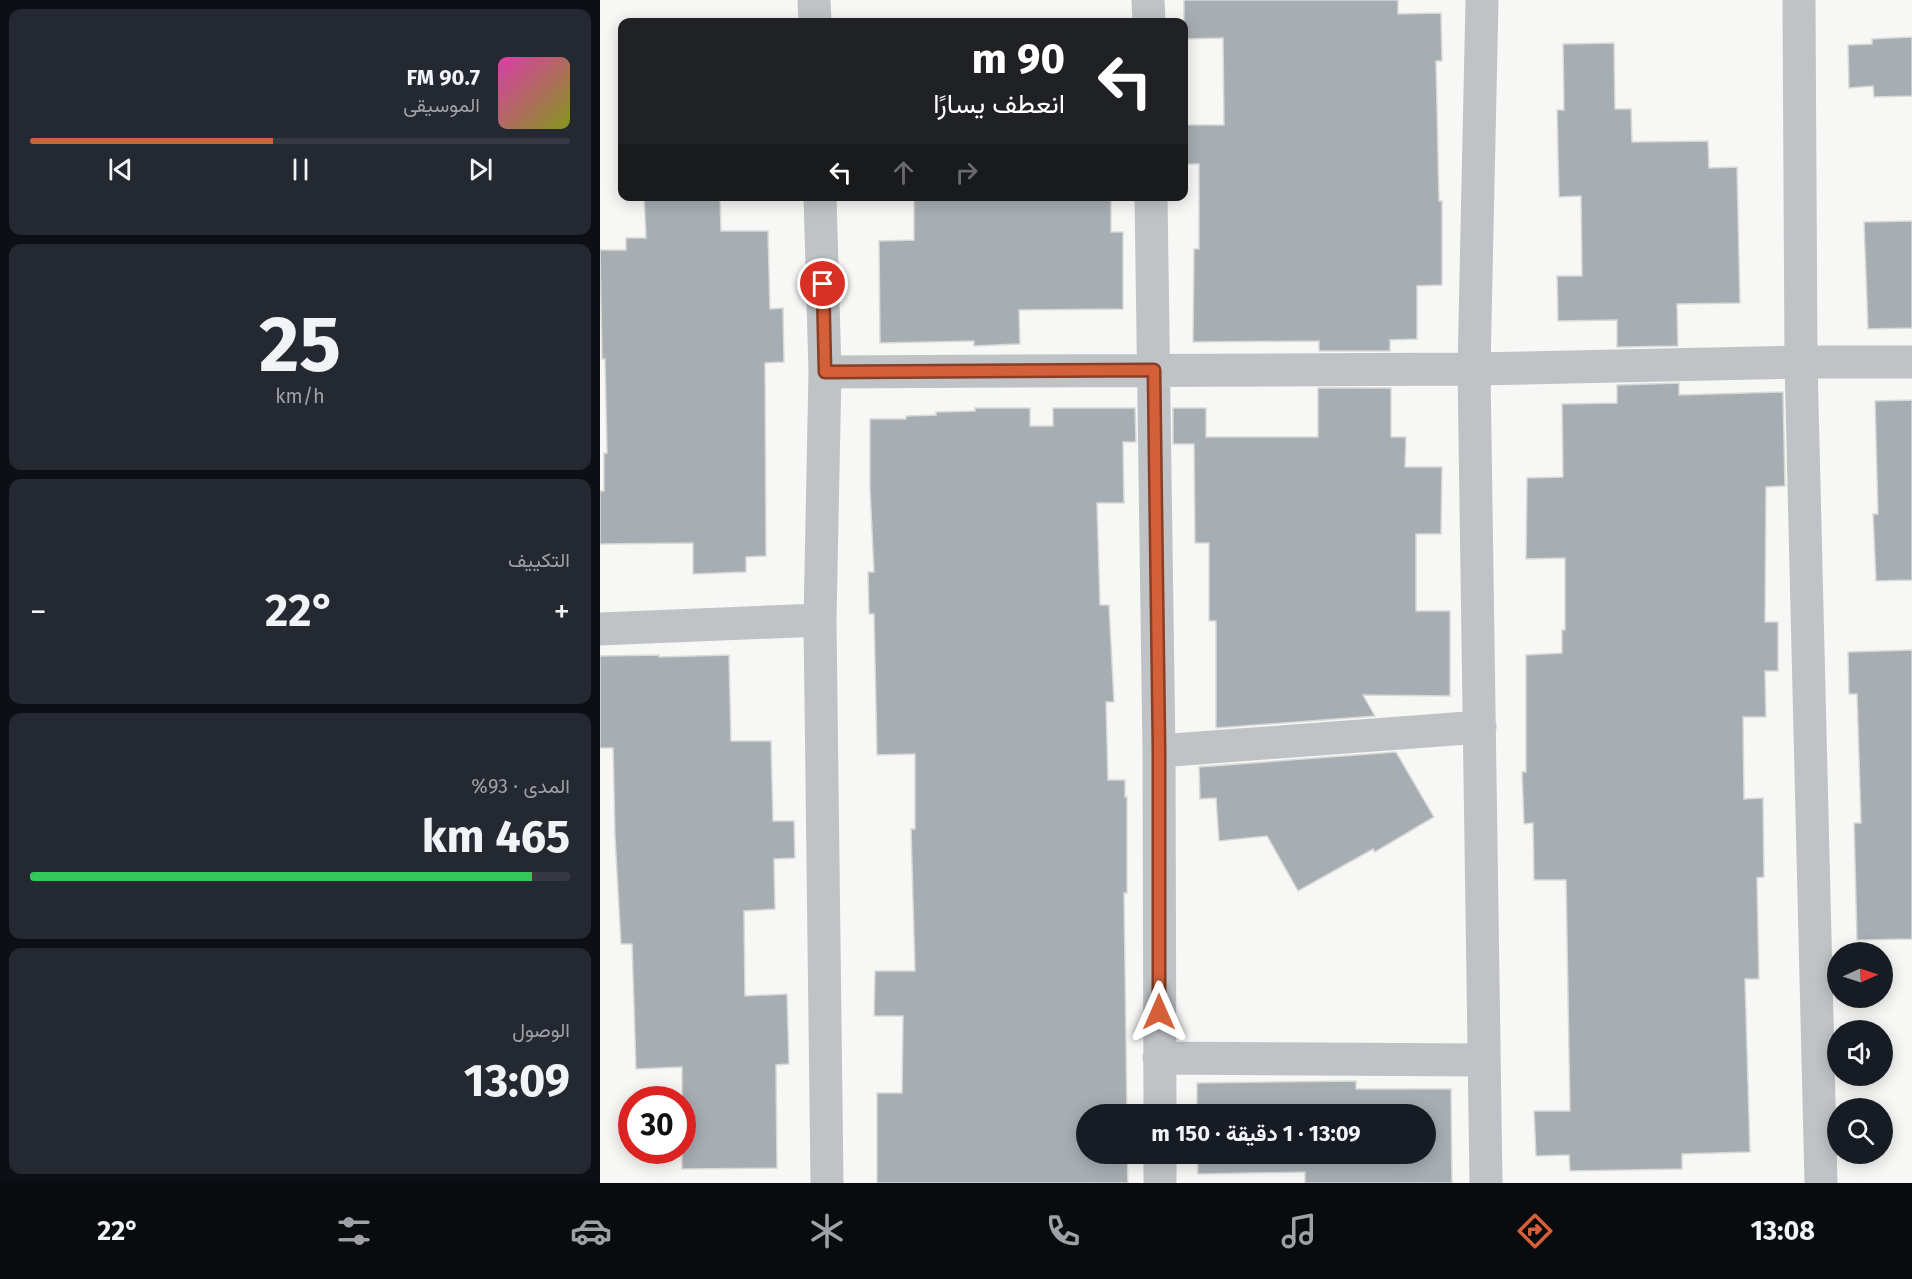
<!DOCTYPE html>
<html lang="ar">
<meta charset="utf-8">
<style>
body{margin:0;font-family:"Fira Sans",Vazirmatn,sans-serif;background:#242831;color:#f1f3f6;direction:rtl;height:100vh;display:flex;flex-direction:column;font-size:22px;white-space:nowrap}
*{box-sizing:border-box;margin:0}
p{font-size:20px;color:#9ea1a6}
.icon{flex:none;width:33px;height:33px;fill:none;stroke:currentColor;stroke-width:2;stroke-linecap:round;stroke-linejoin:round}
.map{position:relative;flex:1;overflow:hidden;direction:ltr}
.drawer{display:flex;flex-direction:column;gap:9px;padding:9px;background:#0d0f14;width:600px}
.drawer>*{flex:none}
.banner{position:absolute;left:18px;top:18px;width:570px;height:183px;border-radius:12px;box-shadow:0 3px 15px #0003;direction:rtl;background:#202124;color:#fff;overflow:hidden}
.needle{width:39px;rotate:87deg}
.controls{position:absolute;left:1227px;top:942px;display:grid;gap:12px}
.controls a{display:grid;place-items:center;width:66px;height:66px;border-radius:50%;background:#171b24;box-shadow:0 3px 15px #0003;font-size:30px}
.speed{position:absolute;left:18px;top:1086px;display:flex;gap:12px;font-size:30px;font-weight:700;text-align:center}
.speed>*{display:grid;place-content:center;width:78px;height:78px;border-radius:50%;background:#171b24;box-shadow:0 3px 15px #0003;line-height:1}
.speed .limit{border:9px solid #d22;background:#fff;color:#111}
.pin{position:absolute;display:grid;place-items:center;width:51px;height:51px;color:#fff;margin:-26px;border:3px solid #fff;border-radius:50%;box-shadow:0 2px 6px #0007}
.me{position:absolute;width:66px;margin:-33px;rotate:0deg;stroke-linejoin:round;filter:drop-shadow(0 0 4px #0008)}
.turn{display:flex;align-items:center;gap:21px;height:126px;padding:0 24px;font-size:27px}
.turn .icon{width:78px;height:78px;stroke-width:2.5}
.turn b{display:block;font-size:42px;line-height:51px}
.lanes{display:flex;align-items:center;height:57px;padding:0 24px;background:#0003;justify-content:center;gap:30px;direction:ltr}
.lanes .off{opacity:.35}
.big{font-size:45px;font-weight:700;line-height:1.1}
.drawer .card{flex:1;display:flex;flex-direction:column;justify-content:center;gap:9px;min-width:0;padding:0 21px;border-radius:12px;background:#242831}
.drawer .dial{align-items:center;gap:0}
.dial b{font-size:78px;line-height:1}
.song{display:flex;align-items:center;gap:18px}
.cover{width:72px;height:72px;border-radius:9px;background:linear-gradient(135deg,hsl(320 70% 55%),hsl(70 70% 35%))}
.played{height:6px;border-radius:3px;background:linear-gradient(90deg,#d36039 45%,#363941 45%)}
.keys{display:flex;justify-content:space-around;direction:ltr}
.heat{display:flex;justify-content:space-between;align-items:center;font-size:33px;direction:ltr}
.charge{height:9px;border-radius:4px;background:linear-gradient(90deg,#34c759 93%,#363941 0)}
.trip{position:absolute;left:476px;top:1104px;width:360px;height:60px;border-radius:30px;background:#171b24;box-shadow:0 3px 15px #0003;font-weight:700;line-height:60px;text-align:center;direction:rtl}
.tab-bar{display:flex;height:96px;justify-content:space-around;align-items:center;background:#090b0e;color:#9ea1a6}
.tab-bar .icon{width:42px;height:42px}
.tab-bar .selected{color:#d36039}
.tab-bar b{font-size:27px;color:#f1f3f6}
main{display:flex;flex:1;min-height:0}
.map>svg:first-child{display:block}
.building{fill:#a7aeb3;stroke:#d9d9d7;stroke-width:1.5}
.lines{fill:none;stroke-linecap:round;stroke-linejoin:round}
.minor{stroke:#bfc3c6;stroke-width:33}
.route-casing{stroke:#893e25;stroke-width:15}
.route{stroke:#d36039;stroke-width:10}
</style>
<main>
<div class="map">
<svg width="1312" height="1183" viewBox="0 0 1312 1183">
<rect width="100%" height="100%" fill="#f7f7f5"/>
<!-- building -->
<path class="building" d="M584 0H798V14L841 13 842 61H836L839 201H842V285L817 286V339L790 340V351H719V341L593 342 594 249H599V164H585L587 125H624L623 38 584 39Z
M1312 37V96L1274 97 1273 86 1249 88 1248 45 1272 44V39Z
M1014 43 1015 109H1031L1032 142 1108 141 1109 168 1137 167 1140 303 1077 304 1078 346 1017 347V320L958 321 957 276H982L981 196 959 197 957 110H964L963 44Z
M44 196H120L121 231H168L170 309 183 308 184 362 165 363 166 556 146 557V572L93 574V543L0 544V491H4V453H7L5 359H2L0 250H26V238H46Z
M314 196H511V232H523V309L419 310 420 344 374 346V341L280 343 279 241 314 240Z
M1312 221V328L1268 329 1264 222Z
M1079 383V395L1183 392 1185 486 1166 487 1165 622H1178V671H1165L1166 717H1143L1144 799 1163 798 1164 877 1157 878 1159 979H1145L1150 1152 1082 1154V1169L970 1171 969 1155 936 1156 934 1111H970L966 880H934L933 823 924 824 922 772H926V655L962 653V630H965V558L926 559 927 478 963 477 962 404 1017 403V385Z
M718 388H791V437H806L805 467H842L841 534H816V611H850V696L763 695 775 716 616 728V621H609V543H595L594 444H573V408H606V437H718Z
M1312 400V580L1276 581 1273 514H1278L1275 401Z
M375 408H430V426H453V408H535L536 442H523L524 503H497L500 605H509L514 702H506L508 780H525V797H527V893H524L527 1114H486V1154H527L528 1183H277V1093H302L303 1016H274L275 971H315L311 829H315V754L277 755 274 614H269L268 572H274L270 490V419H306V416L336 415V412L375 411Z
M1312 650V939L1257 940 1254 823H1261L1257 694H1249L1248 652Z
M59 655V657L129 655 131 741H171L173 821H194L195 858 174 859 175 909 144 911 145 996 187 994 189 1064 176 1065 177 1168 82 1169V1067L36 1069 32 944H21L15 837 13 748H0V656Z
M796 752 834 817 775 852 773 849 698 891 667 836 619 841 616 798 600 799 599 767Z
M756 1081V1089H851L852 1183H705V1172L598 1174 597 1154H825V1114H597V1083Z"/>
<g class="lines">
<!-- minor -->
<path class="minor" d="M214 0 215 22
M548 0 549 22
M882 0 874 369 886 1183
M1199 0 1201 362 1221 1183
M220 196 225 372 220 620 227 1183
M551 196 559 751 560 1114
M225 372 874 369 1201 362H1312
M0 629 220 620
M559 751 880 727
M559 1058 884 1060
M560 1154V1183"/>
</g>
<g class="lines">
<defs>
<path id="route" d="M223 284 225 372 554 370 559 751V1012"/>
</defs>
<!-- route casing -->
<use href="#route" class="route-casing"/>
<!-- route -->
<use href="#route" class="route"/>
</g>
</svg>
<div class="controls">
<a><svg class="needle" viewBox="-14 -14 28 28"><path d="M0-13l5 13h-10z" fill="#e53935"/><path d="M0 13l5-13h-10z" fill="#9ea1a6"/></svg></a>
<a><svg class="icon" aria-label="sound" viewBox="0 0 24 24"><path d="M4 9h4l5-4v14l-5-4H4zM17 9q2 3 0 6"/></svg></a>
<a><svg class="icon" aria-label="search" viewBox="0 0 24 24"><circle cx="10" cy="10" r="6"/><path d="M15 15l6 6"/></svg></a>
</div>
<div class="speed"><div class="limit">30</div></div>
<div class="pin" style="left:223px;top:284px;background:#d93025"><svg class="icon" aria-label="arrive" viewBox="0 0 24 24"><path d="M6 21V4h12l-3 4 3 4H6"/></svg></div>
<svg class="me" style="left:559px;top:1012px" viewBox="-20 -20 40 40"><path d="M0-17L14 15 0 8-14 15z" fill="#d36039" stroke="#fff" stroke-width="4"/></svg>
<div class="trip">13:09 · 1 دقيقة · 150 m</div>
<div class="banner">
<div class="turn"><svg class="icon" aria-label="left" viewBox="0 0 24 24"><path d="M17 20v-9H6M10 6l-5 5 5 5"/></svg><div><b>90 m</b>انعطف يسارًا</div></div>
<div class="lanes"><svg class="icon" aria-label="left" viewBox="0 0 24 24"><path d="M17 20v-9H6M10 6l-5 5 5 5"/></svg><svg class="icon off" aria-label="ahead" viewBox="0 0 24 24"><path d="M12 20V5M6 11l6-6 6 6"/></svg><svg class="icon off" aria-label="right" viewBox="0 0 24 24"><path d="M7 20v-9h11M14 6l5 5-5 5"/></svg></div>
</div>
</div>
<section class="drawer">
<div class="card">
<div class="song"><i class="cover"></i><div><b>90.7 FM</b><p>الموسيقى</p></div></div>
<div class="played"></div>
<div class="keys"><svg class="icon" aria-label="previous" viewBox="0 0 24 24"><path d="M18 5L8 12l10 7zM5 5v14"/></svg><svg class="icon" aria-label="pause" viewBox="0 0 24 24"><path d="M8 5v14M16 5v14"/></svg><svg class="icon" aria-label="next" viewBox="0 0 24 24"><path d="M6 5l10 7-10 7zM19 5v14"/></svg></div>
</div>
<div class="card dial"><b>25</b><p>km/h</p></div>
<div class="card"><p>التكييف</p>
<div class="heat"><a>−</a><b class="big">22°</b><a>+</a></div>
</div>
<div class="card"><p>المدى · 93%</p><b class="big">465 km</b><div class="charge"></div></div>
<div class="card"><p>الوصول</p><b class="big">13:09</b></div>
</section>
</main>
<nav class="tab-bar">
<b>13:08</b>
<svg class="icon selected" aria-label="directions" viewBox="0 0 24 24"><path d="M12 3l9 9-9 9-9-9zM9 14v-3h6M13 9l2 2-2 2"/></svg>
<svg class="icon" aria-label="music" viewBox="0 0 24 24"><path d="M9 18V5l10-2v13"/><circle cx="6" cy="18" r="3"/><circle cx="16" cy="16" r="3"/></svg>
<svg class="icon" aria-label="phone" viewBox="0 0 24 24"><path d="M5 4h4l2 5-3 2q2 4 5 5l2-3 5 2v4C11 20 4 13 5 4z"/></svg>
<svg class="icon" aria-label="climate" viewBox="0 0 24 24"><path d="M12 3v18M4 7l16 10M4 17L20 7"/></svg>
<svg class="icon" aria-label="car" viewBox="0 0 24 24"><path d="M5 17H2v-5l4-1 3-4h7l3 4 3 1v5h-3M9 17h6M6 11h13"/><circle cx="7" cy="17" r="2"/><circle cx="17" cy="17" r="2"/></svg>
<svg class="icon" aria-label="filters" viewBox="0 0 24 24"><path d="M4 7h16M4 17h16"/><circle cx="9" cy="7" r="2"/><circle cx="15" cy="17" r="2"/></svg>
<b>22°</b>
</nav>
